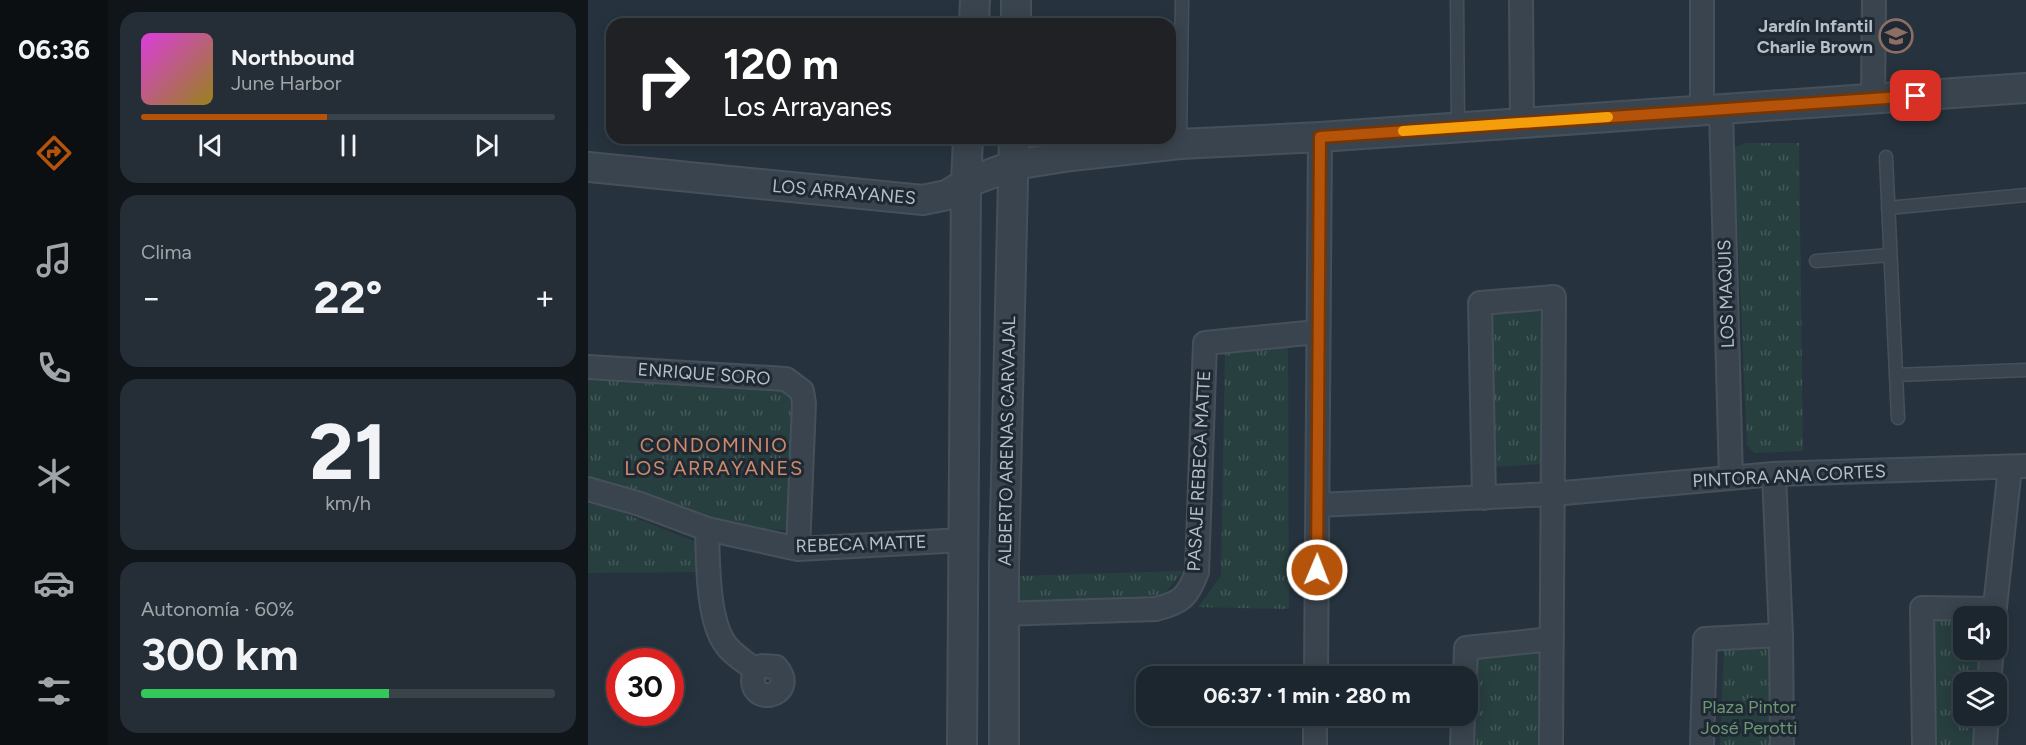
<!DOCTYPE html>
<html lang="es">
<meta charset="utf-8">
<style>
body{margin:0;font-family:Figtree,sans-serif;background:#252e36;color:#f1f3f6;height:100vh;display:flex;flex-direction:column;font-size:22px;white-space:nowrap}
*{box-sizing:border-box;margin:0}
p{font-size:20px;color:#a0a5aa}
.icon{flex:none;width:33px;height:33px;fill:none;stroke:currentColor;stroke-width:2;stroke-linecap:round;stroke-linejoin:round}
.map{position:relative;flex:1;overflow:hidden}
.sheet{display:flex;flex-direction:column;gap:12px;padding:12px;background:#0f1519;width:480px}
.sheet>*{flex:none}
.guide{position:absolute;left:18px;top:18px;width:570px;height:126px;border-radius:18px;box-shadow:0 3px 15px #0003,0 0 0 2px #3a434a;background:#202124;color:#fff;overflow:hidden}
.controls{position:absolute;left:1365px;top:606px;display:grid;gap:12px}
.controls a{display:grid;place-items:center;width:54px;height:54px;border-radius:12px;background:#1c262e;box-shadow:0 3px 15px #0003,0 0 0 2px #3a434a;font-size:30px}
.speed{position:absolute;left:18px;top:648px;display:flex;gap:12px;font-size:30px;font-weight:700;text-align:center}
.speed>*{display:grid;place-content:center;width:78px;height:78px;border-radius:50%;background:#1c262e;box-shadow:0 3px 15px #0003,0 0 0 2px #3a434a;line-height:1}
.speed .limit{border:9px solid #d22;background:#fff;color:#111}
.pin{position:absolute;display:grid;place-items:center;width:51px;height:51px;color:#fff;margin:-26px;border-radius:12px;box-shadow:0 3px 9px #0006}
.me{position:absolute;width:66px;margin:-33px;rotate:1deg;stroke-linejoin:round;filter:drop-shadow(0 0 4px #0008)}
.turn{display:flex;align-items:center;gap:21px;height:126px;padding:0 18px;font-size:27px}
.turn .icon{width:78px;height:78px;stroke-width:2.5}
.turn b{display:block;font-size:42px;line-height:51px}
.big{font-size:45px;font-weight:700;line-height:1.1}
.sheet .widget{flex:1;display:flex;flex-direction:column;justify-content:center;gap:9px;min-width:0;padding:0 21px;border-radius:18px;background:#252e36}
.sheet .dial{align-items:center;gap:0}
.dial b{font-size:78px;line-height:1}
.song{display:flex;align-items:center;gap:18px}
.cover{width:72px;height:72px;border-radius:9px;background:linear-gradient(135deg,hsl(300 70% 55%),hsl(50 70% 35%))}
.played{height:6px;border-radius:3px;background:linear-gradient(90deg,#b45309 45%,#3a434a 45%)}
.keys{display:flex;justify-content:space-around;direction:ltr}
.heat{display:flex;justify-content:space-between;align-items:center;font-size:33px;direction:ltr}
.charge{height:9px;border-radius:4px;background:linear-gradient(90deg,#34c759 60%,#3a434a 0)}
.trip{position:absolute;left:548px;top:666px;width:342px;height:60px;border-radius:18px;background:#1c262e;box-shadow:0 3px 15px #0003,0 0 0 2px #3a434a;font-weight:700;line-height:60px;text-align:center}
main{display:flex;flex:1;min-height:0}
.tab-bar{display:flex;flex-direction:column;width:108px;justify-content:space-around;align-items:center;background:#0b0f12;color:#a0a5aa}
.tab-bar .icon{width:42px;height:42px}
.tab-bar .selected{color:#b45309}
.tab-bar b{font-size:27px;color:#f1f3f6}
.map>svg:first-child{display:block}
.grass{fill:url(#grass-tufts)}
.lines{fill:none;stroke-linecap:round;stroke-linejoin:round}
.service-casing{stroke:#46505a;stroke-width:15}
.minor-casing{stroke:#46505a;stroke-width:26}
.tertiary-casing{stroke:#46505a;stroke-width:32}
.service{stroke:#3a444e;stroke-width:12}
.minor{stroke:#3a444e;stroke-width:22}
.tertiary{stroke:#3a444e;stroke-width:28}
.route-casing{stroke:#753606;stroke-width:15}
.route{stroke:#b45309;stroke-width:10}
.slow{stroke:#f59e0b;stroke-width:10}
.labels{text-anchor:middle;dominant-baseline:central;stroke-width:6;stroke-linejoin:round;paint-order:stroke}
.poi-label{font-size:18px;font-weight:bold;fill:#b6bfc8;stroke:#1f2933;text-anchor:end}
.street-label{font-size:18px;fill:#b6bfc8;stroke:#1f2933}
.park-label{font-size:18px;fill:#6e9873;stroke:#1f2933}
.neighbourhood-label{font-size:20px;letter-spacing:1.5px;fill:#cf8a6a;stroke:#1f2933}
</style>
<main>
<nav class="tab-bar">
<b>06:36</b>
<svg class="icon selected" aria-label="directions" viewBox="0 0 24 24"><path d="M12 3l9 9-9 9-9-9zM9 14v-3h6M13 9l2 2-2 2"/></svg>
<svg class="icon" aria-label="music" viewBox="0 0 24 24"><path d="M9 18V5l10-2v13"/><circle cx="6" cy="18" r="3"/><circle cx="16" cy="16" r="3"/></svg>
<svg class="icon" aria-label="phone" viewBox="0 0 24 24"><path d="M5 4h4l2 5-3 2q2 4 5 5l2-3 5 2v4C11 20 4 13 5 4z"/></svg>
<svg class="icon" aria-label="climate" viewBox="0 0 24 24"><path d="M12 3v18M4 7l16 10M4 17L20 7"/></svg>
<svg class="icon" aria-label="car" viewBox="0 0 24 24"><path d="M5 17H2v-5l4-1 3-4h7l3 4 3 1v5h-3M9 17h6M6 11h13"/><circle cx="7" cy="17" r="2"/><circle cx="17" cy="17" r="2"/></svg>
<svg class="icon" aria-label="filters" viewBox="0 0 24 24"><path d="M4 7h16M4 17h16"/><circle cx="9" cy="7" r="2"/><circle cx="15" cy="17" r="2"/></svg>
</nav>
<section class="sheet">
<div class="widget">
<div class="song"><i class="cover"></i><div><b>Northbound</b><p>June Harbor</p></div></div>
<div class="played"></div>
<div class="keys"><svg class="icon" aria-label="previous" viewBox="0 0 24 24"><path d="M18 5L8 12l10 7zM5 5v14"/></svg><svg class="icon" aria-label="pause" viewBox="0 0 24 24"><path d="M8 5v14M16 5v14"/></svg><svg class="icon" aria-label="next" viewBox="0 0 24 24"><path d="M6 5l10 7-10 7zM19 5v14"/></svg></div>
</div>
<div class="widget"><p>Clima</p>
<div class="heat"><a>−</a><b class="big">22°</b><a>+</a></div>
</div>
<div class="widget dial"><b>21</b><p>km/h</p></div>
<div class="widget"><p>Autonomía · 60%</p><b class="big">300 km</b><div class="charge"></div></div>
</section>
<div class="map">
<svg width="1438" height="745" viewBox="0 0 1438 745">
<defs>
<pattern id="grass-tufts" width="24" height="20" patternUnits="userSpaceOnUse" patternTransform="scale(1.5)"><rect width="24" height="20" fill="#283f3f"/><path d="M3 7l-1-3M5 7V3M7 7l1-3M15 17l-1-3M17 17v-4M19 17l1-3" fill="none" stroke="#455959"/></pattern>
</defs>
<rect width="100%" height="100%" fill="#26333e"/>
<!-- grass -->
<path class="grass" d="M1158 143H1211L1215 451 1166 453 1159 445 1146 148Z
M956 312V464L903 467V313Z
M700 342 701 609 610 607 633 576 637 349Z
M0 379 191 386 201 392 206 402 202 530C131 531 68 494 0 477Z
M0 503 20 507 110 543V572L0 573Z
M595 571 575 595 428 602V576Z
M1340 616 1375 617 1376 650H1397L1394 682H1376V716H1392L1390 745H1342Z
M1188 642 1189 745H1132L1136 643Z
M954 652 957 745H884L886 657Z"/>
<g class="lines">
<defs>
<path id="service" d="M869 0 870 127
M592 144 594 0
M1298 157 1310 418
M1300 208 1438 195
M1228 261 1302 255
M1308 375 1438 370"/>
<path id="minor" d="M933 0 934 122
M1285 99 1286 0
M1133 110 1143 478
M1114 111V0
M0 367 198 379 214 391 216 403 210 549
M1186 474 1193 635 1194 745
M0 489 52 504 119 529 210 549 375 540
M896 498 892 303 966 297 963 745
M730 505 965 494 1186 474 1438 466
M119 529C120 559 119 621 138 645 145 655 158 662 167 670 154 710 214 697 188 667L174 666 167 670
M415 614 568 609C595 602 599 597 609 572L617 343 729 332
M1406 616 1422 467
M728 676 732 137
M877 676 878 648 964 639
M1401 682 1404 650
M727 745V716
M874 745 875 716
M1114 745 1117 639 1193 635
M1336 745 1334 608 1406 609
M1397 745 1399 716"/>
<path id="tertiary" d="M386 24 387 0
M428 24V0
M0 167 335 200 359 195 378 183 426 165 483 156 592 144 732 137 1438 88
M374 745 378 183 380 138
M416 745V565L426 138"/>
</defs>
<!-- service casing -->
<use href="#service" class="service-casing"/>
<!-- minor casing -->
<use href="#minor" class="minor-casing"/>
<!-- tertiary casing -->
<use href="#tertiary" class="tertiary-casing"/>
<!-- service -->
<use href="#service" class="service"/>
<!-- minor -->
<use href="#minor" class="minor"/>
<!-- tertiary -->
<use href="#tertiary" class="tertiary"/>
</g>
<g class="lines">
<defs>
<path id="route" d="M729 570 732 137 1328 96"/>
</defs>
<!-- route casing -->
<use href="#route" class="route-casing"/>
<!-- route -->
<use href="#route" class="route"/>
<!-- slow -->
<path class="slow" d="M815 131 1020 117"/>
</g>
<!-- icons -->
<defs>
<symbol id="school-ring" viewBox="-11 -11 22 22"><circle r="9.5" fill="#1f2933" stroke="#8d6e63" stroke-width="1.5"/><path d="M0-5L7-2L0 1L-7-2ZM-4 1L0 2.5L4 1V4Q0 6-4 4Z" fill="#8d6e63"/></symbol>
</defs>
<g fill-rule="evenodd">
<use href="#school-ring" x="1289" y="17" width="38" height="38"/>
</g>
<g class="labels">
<!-- poi labels -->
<g class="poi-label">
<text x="1285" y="26">Jardín Infantil<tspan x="1285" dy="21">Charlie Brown</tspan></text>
</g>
<!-- street labels -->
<g class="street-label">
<text transform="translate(256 192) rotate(5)">LOS ARRAYANES</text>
<text transform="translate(1138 294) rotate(-92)">LOS MAQUIS</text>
<text transform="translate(116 374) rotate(4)">ENRIQUE SORO</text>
<text transform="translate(419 441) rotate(-89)">ALBERTO ARENAS CARVAJAL</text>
<text transform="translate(611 471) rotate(-87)">PASAJE REBECA MATTE</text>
<text transform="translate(1201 476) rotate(-3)">PINTORA ANA CORTES</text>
<text transform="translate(273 544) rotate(-2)">REBECA MATTE</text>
</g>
<!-- park labels -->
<g class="park-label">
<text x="1161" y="707">Plaza Pintor<tspan x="1161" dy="21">José Perotti</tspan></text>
</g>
<!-- neighbourhood labels -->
<g class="neighbourhood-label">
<text x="126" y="445">CONDOMINIO<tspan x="126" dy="23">LOS ARRAYANES</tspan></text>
</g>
</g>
</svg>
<div class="controls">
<a><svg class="icon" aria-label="sound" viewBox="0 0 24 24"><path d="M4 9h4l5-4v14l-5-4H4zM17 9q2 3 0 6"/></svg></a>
<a><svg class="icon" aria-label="layers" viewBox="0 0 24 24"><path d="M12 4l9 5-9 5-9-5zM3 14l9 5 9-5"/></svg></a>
</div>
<div class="speed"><div class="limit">30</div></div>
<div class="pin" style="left:1328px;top:96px;background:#d93025"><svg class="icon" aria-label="arrive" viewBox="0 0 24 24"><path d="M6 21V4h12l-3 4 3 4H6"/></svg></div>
<svg class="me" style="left:729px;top:570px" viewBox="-20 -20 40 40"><circle r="17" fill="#b45309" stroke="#fff" stroke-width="3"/><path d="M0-11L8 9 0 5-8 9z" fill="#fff"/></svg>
<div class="trip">06:37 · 1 min · 280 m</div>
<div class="guide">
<div class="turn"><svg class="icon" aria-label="right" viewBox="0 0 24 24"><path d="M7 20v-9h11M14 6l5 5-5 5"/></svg><div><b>120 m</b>Los Arrayanes</div></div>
</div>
</div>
</main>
